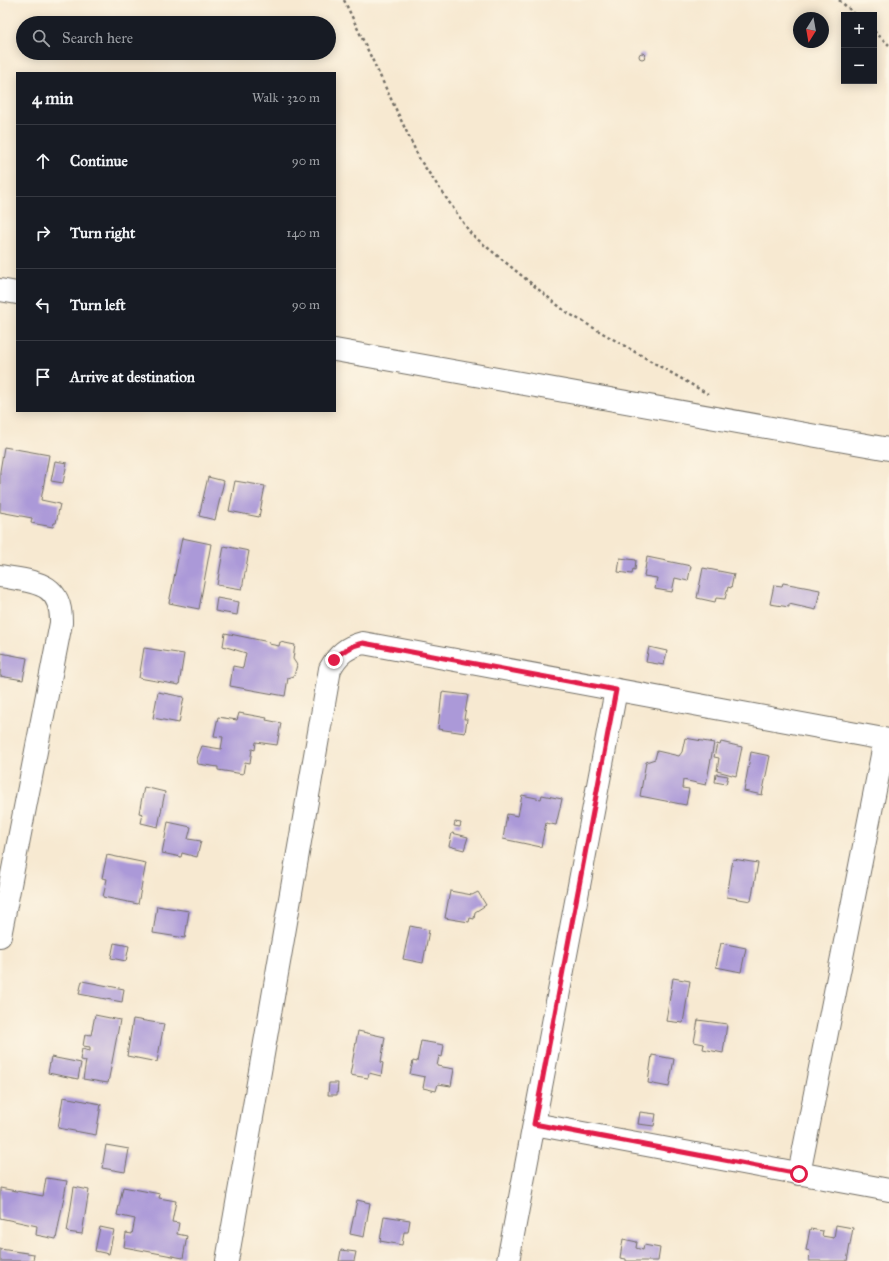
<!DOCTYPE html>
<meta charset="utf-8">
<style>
body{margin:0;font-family:"IM FELL Great Primer",serif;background:#20242c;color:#f1f3f6}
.controls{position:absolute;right:12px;top:12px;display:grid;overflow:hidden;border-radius:0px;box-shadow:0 2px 10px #0003}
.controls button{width:36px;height:36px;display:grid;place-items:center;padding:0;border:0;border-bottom:1px solid #363941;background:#171b24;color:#f1f3f6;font:20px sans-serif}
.compass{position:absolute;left:793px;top:12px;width:36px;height:36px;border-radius:50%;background:#171b24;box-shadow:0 2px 10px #0003;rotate:191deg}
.stop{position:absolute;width:12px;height:12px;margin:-9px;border:3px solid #e11d48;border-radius:50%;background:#fff}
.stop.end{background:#e11d48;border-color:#fff;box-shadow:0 1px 4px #0008}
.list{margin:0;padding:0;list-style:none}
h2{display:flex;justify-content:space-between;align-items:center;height:52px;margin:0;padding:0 16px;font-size:17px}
h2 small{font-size:13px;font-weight:400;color:#9ea1a6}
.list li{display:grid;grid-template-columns:26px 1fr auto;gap:12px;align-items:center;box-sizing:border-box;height:72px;padding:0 16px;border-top:1px solid #363941}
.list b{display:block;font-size:15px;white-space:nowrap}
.list em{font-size:13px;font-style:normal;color:#9ea1a6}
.icon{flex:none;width:22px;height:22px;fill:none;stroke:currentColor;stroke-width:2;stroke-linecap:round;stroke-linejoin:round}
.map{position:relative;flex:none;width:889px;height:1261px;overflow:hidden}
.search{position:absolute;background:#171b24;box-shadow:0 2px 10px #0003;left:16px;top:16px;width:320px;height:44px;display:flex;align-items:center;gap:10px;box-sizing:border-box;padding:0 14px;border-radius:22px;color:#9ea1a6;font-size:15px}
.panel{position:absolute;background:#171b24;box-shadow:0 2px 10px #0003;left:16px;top:72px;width:320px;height:340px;border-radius:0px}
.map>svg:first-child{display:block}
.building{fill:#ab99d8}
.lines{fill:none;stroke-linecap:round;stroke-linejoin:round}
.minor-casing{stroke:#726e65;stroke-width:24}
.path{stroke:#726e65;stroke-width:2.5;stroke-dasharray:3 3;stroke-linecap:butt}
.minor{stroke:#fff;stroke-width:22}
.route{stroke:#e11d48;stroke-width:5}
</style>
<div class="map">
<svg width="889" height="1261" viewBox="0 0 889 1261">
<rect width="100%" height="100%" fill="#fcf5e5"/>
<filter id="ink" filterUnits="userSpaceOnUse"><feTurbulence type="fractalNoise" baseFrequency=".025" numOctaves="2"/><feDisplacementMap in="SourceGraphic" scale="8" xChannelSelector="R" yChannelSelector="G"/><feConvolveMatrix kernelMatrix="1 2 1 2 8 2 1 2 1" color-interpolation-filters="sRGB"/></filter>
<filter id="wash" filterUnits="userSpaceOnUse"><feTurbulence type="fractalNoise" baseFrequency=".012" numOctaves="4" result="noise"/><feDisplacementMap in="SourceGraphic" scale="16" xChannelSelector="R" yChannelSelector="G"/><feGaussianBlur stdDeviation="0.9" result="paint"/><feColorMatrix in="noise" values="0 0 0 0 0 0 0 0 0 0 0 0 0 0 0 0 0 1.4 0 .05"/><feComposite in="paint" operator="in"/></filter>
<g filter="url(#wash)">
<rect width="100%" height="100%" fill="#f7e9d1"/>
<g id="blocks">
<g class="building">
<circle cx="642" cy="56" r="3"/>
<path d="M4,447L49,455L41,500L60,504L56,523H54L53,527L31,523L32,518L0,512V471Z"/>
<path d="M55,461L67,463L63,483L51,481Z"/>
<path d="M208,477L224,481L215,520L199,516Z"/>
<path d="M235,481L265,486L259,517L229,511Z"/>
<path d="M182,538L211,544L199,609L169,603Z"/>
<path d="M224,546L249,551L242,589L217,585Z"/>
<path d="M647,557L691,566L688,581L675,578L672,592L655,589L657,578L644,576Z"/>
<path d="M620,558L636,560L635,570L633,569L632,574L618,572Z"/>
<path d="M703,568L734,574L731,588L728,587L725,599L716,598L715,602L697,598Z"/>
<path d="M783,583L820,590L816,610L789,604V607L770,604L774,585L782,586Z"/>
<path d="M217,598L239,602L237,615L215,611Z"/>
<path d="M225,633L269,642V644L279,646L280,642L295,645L293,659L297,665L294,676L288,678L285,696L230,686L233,666L243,668L246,653L223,646Z"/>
<path d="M649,647L667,651L664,665L646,662Z"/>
<path d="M144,648L184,654L179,685L139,678Z"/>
<path d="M1,653L27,658L23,680L0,676Z"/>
<path d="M158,692L184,697L179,723L153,718Z"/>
<path d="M442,692L468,695L464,719H467L465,733L438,729Z"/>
<path d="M239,713L267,718L266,720L281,723L277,745L256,742L255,750L252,749L250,763L245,762L243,774L218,770V767L198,764L197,759L202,746L221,749L223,737L214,736L218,717L237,720Z"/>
<path d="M685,738L714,743L706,785L683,780L682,788L689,789L686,805L640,796L646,762L655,759L657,751L679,756L682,752Z"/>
<path d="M721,742L742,747L736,776L717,771L719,758L714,757L717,744L720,745Z"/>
<path d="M751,752L770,756L762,795L744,791Z"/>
<path d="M716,774L728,776L726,784L715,782Z"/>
<path d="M144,787L165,792L158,827L141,823L143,814L139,813Z"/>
<path d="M522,795L541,799L542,795L562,799L556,825L546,823L541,847L503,839L507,814L518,816Z"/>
<path d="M168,822L191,827L188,839L201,841L197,857L182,853L181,857L162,853Z"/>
<path d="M455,822L461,823L460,827L454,826Z"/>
<path d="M452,833L468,837L464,850L449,846Z"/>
<path d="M107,855L146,863L138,904L103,897L107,879L102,878Z"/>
<path d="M733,859L758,863L751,901L727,897Z"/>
<path d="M450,891L472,895L478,892L486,905L475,912L474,919L470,918L469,922L445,918Z"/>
<path d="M157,906L189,911L185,938L153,933Z"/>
<path d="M410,926L429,930L423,963L403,959Z"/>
<path d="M114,943L129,946L126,961L111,958Z"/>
<path d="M721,943L746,948L741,972L716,967Z"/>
<path d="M673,978L690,981L683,1023L666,1021Z"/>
<path d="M82,981L124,989L122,1002L79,994Z"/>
<path d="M95,1015L120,1020L108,1083L83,1079L86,1061L80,1060L82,1049L90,1051V1047L83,1046L85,1034L91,1035Z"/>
<path d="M133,1019L164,1024L157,1062L127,1056Z"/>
<path d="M698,1020L727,1024L723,1053L703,1049L704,1044L694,1042Z"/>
<path d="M358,1031L385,1037L381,1062L383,1063L381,1076L369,1073L368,1078L350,1075Z"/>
<path d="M421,1041L444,1045L442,1057L439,1056L437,1066L454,1069L451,1086L438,1084L436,1091L423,1088L425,1077L410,1074L413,1061L417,1062Z"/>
<path d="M652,1055L674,1059L669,1087L648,1083Z"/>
<path d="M51,1057L81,1063L78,1079L48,1073Z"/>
<path d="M329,1083H338L337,1095H328Z"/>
<path d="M63,1097L101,1104L96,1135L58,1128Z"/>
<path d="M640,1112L656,1114L654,1126L638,1124Z"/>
<path d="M106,1145L129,1149L125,1172L102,1168Z"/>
<path d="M46,1178L67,1181L56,1239L36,1235L37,1226L0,1218V1188L43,1196Z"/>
<path d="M74,1187L89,1190L82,1234L67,1232Z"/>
<path d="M123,1187L160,1194L159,1198L176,1201L172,1222L179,1223L177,1234L187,1236L183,1258L124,1247L126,1233L132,1234L135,1219L117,1215Z"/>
<path d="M357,1200L370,1203L364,1237L350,1234Z"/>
<path d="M384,1216L410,1220L408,1232H404L402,1245L380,1241Z"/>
<path d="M836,1225L853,1228L847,1261H809L810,1251L806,1250L810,1229L823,1231L822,1236L834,1238Z"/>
<path d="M100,1227L114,1230L109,1254L95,1251Z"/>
<path d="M623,1239L637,1242L636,1248L643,1250L644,1245L660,1248L658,1261H626V1259L620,1258Z"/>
<path d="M0,1249L34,1254L33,1261H0Z"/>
<path d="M341,1250L356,1252L354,1261H339Z"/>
</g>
</g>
</g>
<g filter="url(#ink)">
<use href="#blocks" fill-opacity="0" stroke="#726e65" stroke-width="1"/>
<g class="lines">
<defs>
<g id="minor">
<path d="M0,290L17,293"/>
<path d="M335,350L889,449"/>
<path d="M0,576C33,582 62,581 61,623L0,936"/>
<path d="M534,1124L889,1190"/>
<path d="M799,1174L885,740"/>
<path d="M227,1261L330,669C338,654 347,647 363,643L889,740"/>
<path d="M508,1261L616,690"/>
</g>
</defs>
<use href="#minor" class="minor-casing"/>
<g class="path">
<path d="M344,0L420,160L471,234L566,312L708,394"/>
<path d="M839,0L856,15"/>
<path d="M874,31L889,45"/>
</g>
<use href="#minor" class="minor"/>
</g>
</g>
<g class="lines" filter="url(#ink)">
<path class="route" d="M334,660C343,650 351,646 363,643L616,690L534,1124L799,1174"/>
</g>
</svg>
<div class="controls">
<button>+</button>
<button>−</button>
</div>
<svg class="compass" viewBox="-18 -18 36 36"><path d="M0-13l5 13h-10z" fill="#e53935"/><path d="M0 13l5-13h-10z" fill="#9ea1a6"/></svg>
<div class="stop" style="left:799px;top:1174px"></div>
<div class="stop end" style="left:334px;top:660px"></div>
<div class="search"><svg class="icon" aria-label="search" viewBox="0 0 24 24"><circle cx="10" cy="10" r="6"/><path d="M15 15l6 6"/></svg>Search here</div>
<section class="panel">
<h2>4 min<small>Walk · 320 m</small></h2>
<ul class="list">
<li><svg class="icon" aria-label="ahead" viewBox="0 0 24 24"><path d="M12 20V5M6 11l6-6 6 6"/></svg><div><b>Continue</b></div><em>90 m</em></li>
<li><svg class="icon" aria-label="right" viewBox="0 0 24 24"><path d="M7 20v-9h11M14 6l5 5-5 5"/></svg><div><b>Turn right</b></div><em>140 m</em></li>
<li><svg class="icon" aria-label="left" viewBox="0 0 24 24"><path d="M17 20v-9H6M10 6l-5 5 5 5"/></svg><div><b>Turn left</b></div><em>90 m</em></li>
<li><svg class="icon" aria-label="arrive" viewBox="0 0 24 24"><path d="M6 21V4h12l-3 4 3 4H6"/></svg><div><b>Arrive at destination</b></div></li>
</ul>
</section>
</div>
